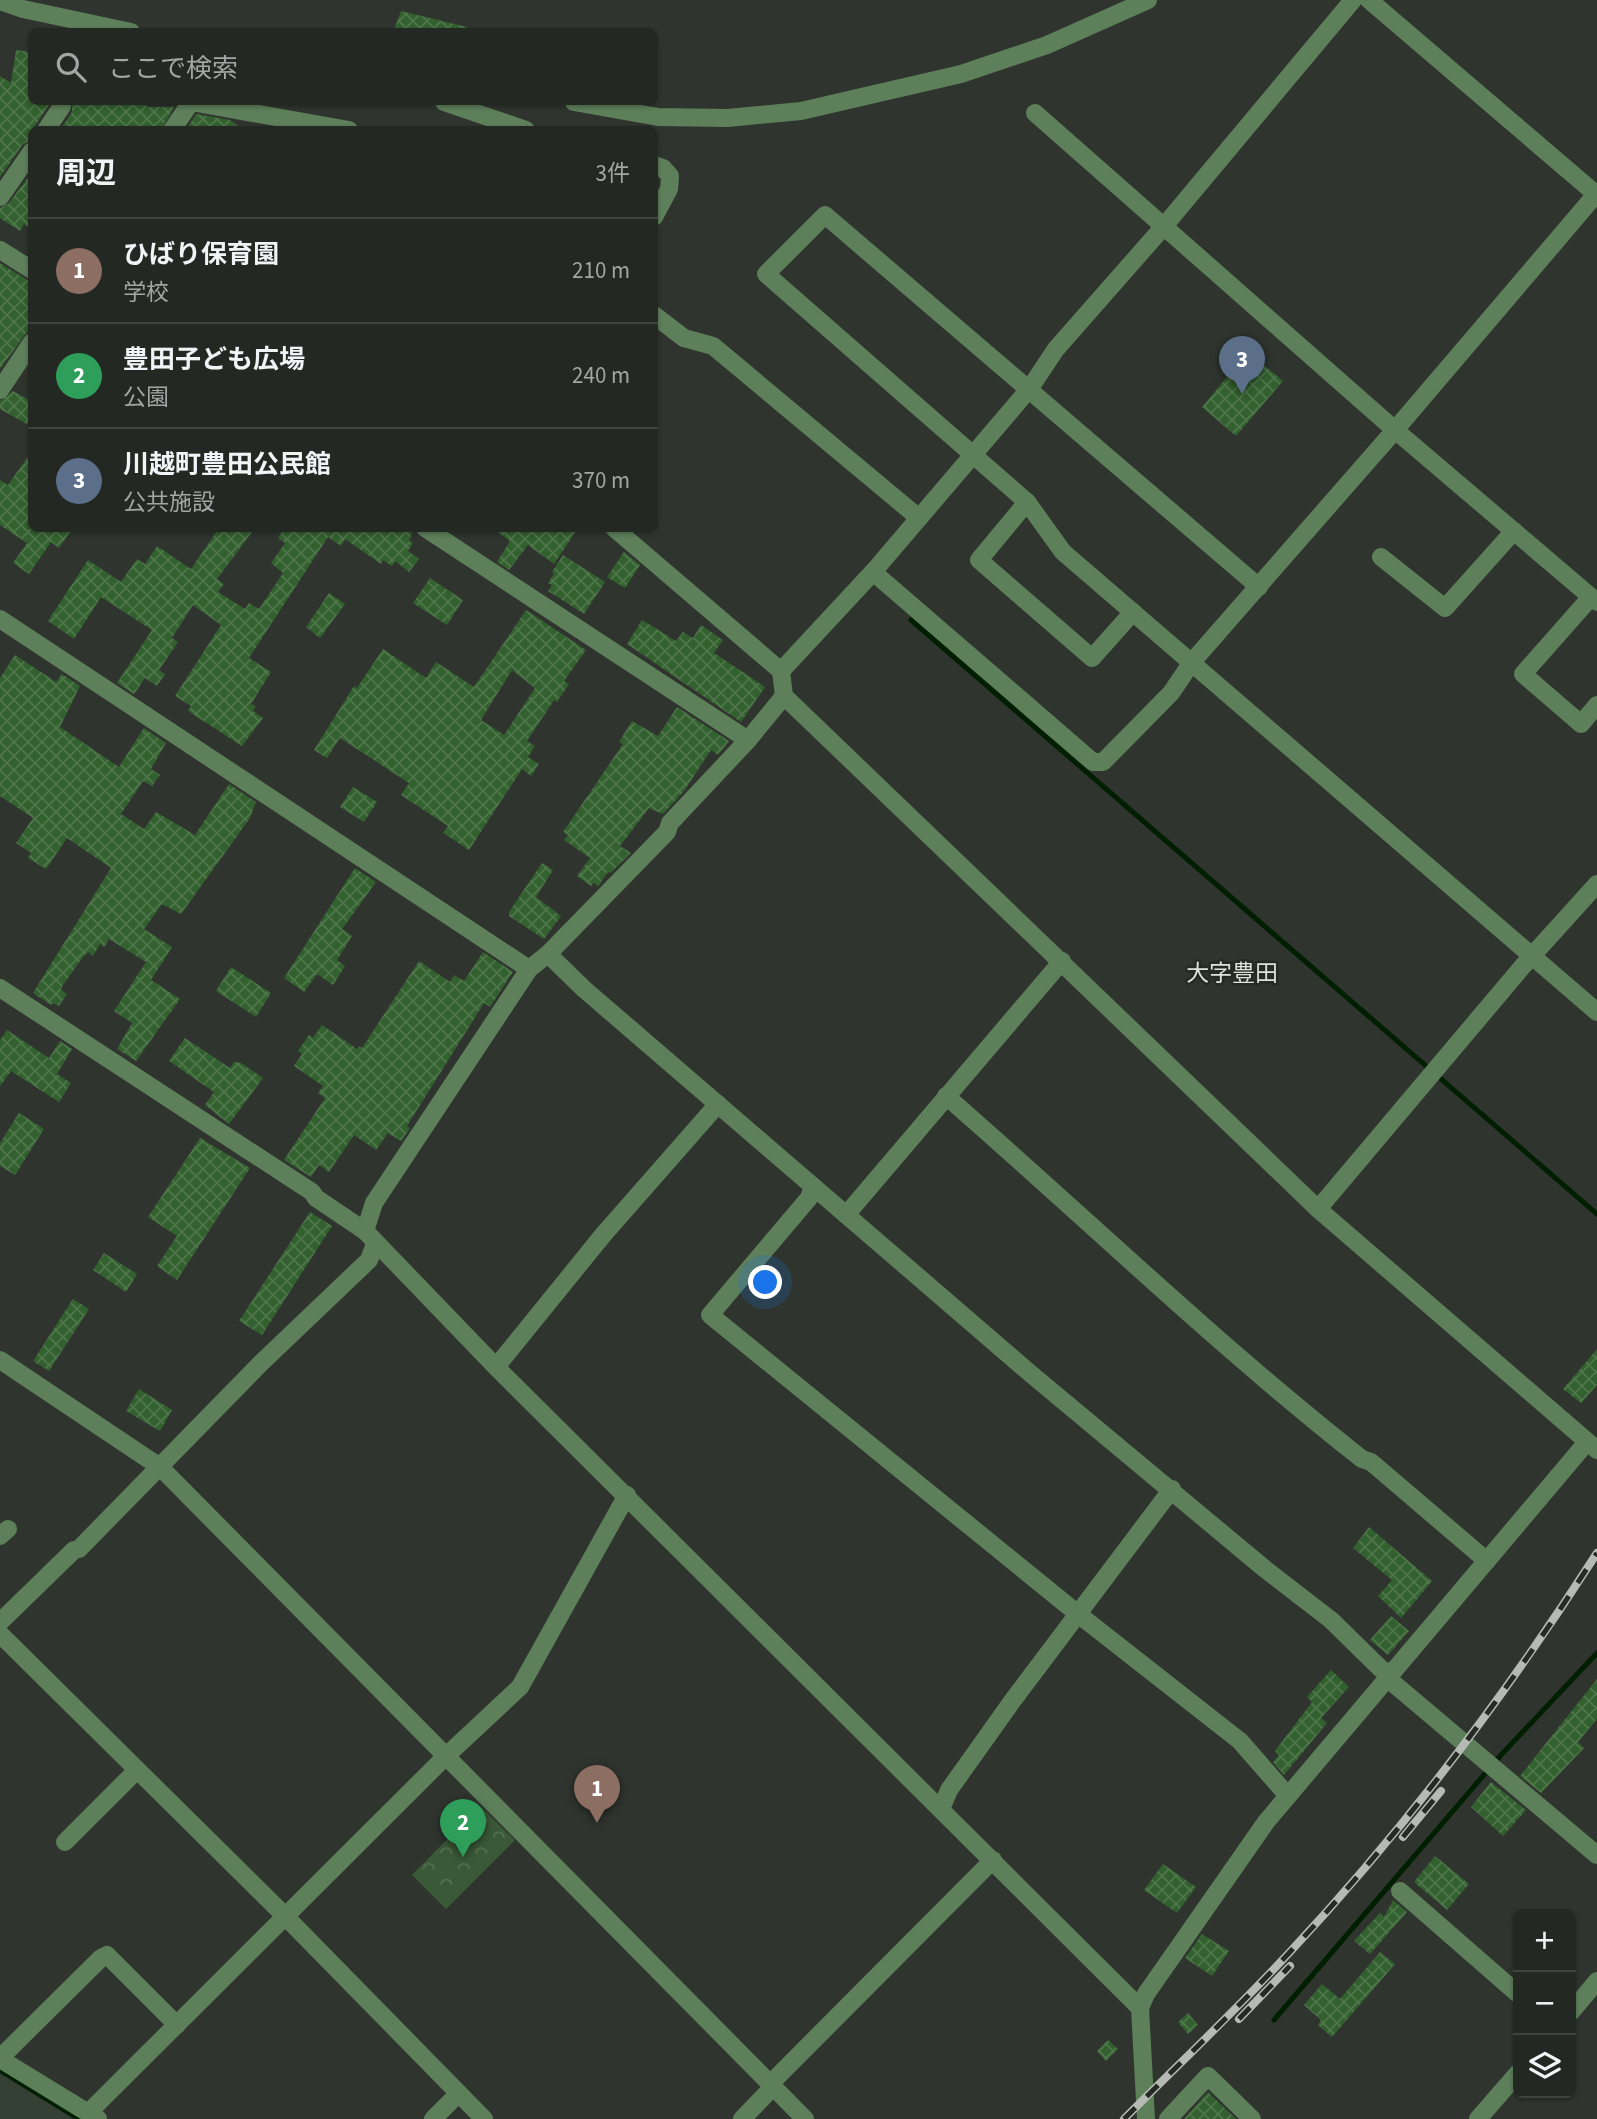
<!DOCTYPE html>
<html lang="ja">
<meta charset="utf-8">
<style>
body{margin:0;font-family:"Source Sans 3","Noto Sans JP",sans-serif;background:#2f342f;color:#f1f3f6}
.controls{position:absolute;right:21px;bottom:21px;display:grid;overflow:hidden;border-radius:10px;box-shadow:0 2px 5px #0004}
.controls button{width:63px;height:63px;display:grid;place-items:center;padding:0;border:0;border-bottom:2px solid #404440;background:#232822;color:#f1f3f6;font:35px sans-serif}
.you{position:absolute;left:766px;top:1283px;width:24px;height:24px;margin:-18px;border:5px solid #fff;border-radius:50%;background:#1a73e8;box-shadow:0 0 0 10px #1a73e833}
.badge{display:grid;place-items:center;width:46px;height:46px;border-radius:50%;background:#8bbbb9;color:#fff;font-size:23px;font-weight:700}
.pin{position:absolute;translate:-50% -58px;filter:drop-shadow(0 2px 4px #0008)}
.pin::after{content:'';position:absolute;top:37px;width:24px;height:21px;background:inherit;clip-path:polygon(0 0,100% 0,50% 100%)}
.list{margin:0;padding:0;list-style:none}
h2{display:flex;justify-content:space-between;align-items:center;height:91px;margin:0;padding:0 28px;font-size:30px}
h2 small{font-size:23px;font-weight:400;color:#a3a6a5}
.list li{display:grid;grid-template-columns:46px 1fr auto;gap:21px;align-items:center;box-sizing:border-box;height:105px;padding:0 28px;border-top:2px solid #404440}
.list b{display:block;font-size:26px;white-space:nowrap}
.list p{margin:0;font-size:23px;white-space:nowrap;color:#a3a6a5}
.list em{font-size:23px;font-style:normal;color:#a3a6a5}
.icon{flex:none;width:38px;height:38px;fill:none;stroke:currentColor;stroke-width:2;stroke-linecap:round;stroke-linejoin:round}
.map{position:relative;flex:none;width:1597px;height:2119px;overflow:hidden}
.search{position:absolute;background:#232822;box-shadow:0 2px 5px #0004;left:28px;top:28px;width:630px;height:77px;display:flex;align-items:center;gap:18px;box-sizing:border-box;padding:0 24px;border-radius:10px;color:#a3a6a5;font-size:26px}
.panel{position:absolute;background:#232822;box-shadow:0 2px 5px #0004;left:28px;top:126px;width:630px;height:406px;border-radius:10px}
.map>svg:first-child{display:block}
.built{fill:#354034}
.park{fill:url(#park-crowns)}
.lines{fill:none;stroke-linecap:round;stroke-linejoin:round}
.stream{stroke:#001e00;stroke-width:5}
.building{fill:url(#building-cross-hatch);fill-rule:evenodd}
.minor{stroke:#5d7f5a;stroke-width:18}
.rail-casing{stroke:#b6bab5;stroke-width:8}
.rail{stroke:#252b24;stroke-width:5;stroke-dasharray:16;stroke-linecap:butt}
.labels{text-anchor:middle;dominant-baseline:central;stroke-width:5;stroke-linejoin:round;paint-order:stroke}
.quarter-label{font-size:23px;fill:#dbe3da;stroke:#252b24}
</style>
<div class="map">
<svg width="1597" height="2119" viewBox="0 0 1597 2119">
<defs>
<pattern id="park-crowns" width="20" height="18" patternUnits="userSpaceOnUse" patternTransform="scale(1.75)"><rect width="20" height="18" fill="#3a5937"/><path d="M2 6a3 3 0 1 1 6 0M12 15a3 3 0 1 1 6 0" fill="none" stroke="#557053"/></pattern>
<pattern id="building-cross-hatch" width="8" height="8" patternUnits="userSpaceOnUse" patternTransform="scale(1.75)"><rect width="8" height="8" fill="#32602e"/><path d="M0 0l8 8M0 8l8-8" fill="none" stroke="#4f764b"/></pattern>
</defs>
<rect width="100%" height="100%" fill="#2f352e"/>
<path class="built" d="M0,2074L74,2119H0Z"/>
<path class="park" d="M480,1806L515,1840L446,1909L412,1875Z"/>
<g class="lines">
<g class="stream">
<path d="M911,620L1597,1214"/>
<path d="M1274,2020L1501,1755L1597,1653"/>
<path d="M0,2070L79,2119"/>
</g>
</g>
<g class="building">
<path d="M401,11L467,27V32H393Z"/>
<path d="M16,50L32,52V102H51L32,130V140L23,144L0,177V76L11,83Z"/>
<path d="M72,102H141L148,107H174L161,130H66L62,127L72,112Z"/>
<path d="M196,114L230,120L243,130H186Z"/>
<path d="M32,172V229L24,224L20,231L0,218V208L9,203Z"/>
<path d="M0,263L32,283V325L0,369Z"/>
<path d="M1248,352L1283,381L1236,436L1202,407Z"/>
<path d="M13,391L32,402V427L0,409V401Z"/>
<path d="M32,451V528H73L59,548L51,542L29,574L13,563L27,543L0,525V480L8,485Z"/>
<path d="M219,528H255L217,579L224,584L218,592L245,609L249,603L259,609L283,573L271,563L285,543L278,538L284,528H414L409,541L413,543L408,551L419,559L409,572L395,561L392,566L383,560L381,564L345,539L341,546L328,537L249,658L271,672L251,704L256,706L253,711L263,718L242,746L188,711L191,706L175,696L221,625L193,605L172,638L178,642L159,670L165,674L157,686L145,678L134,694L117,683L152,630L101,597L74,639L48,621L88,560L121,582L137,559L145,564L157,546L191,569Z"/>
<path d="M492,528H578L554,564L528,545L509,570L497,562L510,541Z"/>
<path d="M624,552L640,565L625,588L607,577Z"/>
<path d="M563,555L605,582L584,614L548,591L552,585L548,583L554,574L552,572Z"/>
<path d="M430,578L463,600L447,625L413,603Z"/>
<path d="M329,593L345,604L320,638L306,627Z"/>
<path d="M526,610L586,650L564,681L569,684L557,702L554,700L527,741L535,746L528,757L539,764L531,776L522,769L469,850L443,833L448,826L401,795L409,783L340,738L327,758L314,750L354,686L357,688L383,649L426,678L436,662L474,687ZM512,670L535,688L504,735L481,720Z"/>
<path d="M642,620L676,641L683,632L693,638L701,625L723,640L714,653L765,687L741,722L627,644Z"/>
<path d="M15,655L56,682L62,674L80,686L60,727L119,767L144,728L166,743L151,769L160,775L152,786L143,781L121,814L144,829L156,812L195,835L229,784L256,802L250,818L181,914L162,904L144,929L172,947L151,980L180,999L136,1061L117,1049L132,1023L114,1011L146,962L109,939L104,947L100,944L93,956L88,952L83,957L63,985L61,990L67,994L59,1006L53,1003L51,1005L33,993L111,868L67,838L46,869L28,858L31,853L16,843L33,818L0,796V678Z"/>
<path d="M677,707L729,741L718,755L711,750L684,791L663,814L649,808L620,846L631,853L610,873L608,872L598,886L594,883L591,886L577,876L590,858L564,840L568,835L563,832L623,744L619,742L632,721L658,736Z"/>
<path d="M353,787L377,802L364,822L340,807Z"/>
<path d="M542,863L553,870L536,897L561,916L544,939L509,916V912Z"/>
<path d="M355,868L376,882L342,929L352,936L337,960L345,966L333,985L317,974L304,992L284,978Z"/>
<path d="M483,952L513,972L490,1007L484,1003L407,1126L410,1128L401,1141L388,1133L376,1150L354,1135L329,1172L319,1165L311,1177L284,1160L325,1098L318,1093L323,1086L294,1066L302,1054L298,1051L309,1035L313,1038L322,1025L357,1049L359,1046L362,1048L419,961L450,982L454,975L464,981Z"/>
<path d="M231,967L271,993L256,1017L216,991Z"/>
<path d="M7,1030L49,1058L60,1041L72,1049L57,1074L71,1083L59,1102L11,1071L0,1086V1040Z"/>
<path d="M185,1038L230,1068L234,1062L241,1063L263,1078L229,1124L205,1105L214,1092L169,1061Z"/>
<path d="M19,1113L44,1129L15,1175L0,1166V1143Z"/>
<path d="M200,1138L250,1168L177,1280L157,1266L177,1236L148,1217Z"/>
<path d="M310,1212L332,1226L262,1335L239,1321Z"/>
<path d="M104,1253L137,1274L126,1292L93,1270Z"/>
<path d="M73,1299L89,1309L49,1371L33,1361Z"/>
<path d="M1597,1349V1385L1581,1403L1563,1389Z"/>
<path d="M139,1389L172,1410L160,1431L126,1411Z"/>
<path d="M1369,1527L1432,1581L1401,1618L1378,1596L1392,1580L1353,1548Z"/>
<path d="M1391,1616L1409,1631L1388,1655L1370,1640Z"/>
<path d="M1331,1670L1349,1687L1321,1718L1327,1723L1284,1775L1273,1762L1279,1755L1275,1751L1312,1702L1307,1697Z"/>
<path d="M1597,1679V1719L1578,1742L1584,1748L1541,1793L1520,1776Z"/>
<path d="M1491,1782L1526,1810L1503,1836L1471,1807Z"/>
<path d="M1435,1856L1469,1884L1447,1910L1414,1882Z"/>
<path d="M1163,1864L1196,1887L1177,1913L1144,1890Z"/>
<path d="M1393,1900L1407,1912L1370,1954L1354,1941L1380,1913L1384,1917Z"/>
<path d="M1202,1934L1229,1951L1212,1976L1185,1958Z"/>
<path d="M1380,1952L1395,1964L1332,2037L1318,2025L1321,2020L1304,2005L1322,1984L1340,1999Z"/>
<path d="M1188,2013L1198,2025L1188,2034L1178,2022Z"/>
<path d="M1108,2040L1118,2049L1106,2061L1097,2051Z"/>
<path d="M1208,2092L1214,2098L1236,2119H1184Z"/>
</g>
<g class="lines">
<g class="minor">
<path d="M1369,0L1597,195"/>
<path d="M0,1L23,9L131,32"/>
<path d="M444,102L526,130"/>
<path d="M574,102L658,117L727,118L801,111L961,74L1047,45L1148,0"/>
<path d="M1035,113L1395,430L1597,602"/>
<path d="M46,130L62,106"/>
<path d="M172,130L191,102L349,130"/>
<path d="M654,165L663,168L670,176L669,189L654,217"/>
<path d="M0,197L32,151"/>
<path d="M0,250L32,270"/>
<path d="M654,315L684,338L713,346L919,518"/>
<path d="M0,390L32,342"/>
<path d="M1027,502L979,560L1092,658L1133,612"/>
<path d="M425,528L748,740"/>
<path d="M614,528L781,671L784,696L1318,1209L1597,1450"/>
<path d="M1381,557L1445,608L1514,531"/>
<path d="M873,572L1093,762H1103L1171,693L1192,662L1395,430L1597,193"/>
<path d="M1259,587L825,215L766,274L1027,502L1063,552L1597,1012"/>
<path d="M1591,597L1523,674L1581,724L1597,705"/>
<path d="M0,619L529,969"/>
<path d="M781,671L873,572L1030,388L1056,349L1165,225L1353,0"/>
<path d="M548,954L584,989L1031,1374L1265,1569L1331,1620L1381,1669L1391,1673"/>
<path d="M0,988L312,1192L316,1198L365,1231L496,1367L1140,2008"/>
<path d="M946,1096C1085,1217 1217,1345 1362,1459L1371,1462L1487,1561"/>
<path d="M813,1186L809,1198L710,1315L1078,1614L1240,1741L1288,1796"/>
<path d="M1318,1209L1522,967L1597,884"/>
<path d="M846,1215L1062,961"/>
<path d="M365,1231L374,1203L529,969L548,954L667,832L670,823L748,740L784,696"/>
<path d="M0,1360L160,1467L805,2119"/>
<path d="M496,1367L603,1235L718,1104"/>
<path d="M0,1536L8,1529"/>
<path d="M0,1622L74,1550L79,1549L261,1363L369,1260L375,1244"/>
<path d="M0,1634L278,1909L484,2119"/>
<path d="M1387,1678L1597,1855"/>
<path d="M941,1809L949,1790L1013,1700L1172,1489"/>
<path d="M65,1842L136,1771"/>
<path d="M1400,1891L1518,1994"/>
<path d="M1571,2012L1597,1981"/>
<path d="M0,2058L101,1958L107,1955L177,2025"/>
<path d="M0,2059L98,2119"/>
<path d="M770,2084L993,1860"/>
<path d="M88,2113L445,1757L520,1687L627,1495"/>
<path d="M433,2119L458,2094"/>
<path d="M742,2119L773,2087"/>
<path d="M1146,2119L1140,2008L1146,1994L1266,1822L1587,1442"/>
<path d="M1168,2119L1208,2076L1252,2119"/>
<path d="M1478,2119L1518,2073"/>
</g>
<defs>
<g id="rail">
<path d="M1403,1837L1441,1791"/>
<path d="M1239,2019L1290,1966"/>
<path d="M1124,2119C1179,2064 1236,2010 1289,1953C1404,1830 1506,1695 1597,1553"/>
</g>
</defs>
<use href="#rail" class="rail-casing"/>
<use href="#rail" class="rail"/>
</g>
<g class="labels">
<g class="quarter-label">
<text x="1232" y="973">大字豊田</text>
</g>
</g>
</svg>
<div class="controls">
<button>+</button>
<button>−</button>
<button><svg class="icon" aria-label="layers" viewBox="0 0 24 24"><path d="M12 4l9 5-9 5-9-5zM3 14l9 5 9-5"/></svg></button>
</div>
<div class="you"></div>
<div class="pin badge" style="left:597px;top:1823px;background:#8d6e63">1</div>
<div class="pin badge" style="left:463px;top:1857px;background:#2e9e5b">2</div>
<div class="pin badge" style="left:1242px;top:394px;background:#5c6f8a">3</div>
<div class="search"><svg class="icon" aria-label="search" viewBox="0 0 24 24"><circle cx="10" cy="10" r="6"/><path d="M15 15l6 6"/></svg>ここで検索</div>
<section class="panel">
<h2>周辺<small>3件</small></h2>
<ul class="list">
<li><span class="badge" style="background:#8d6e63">1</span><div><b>ひばり保育園</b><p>学校</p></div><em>210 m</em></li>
<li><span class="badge" style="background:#2e9e5b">2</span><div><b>豊田子ども広場</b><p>公園</p></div><em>240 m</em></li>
<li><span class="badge" style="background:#5c6f8a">3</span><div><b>川越町豊田公民館</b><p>公共施設</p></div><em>370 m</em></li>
</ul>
</section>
</div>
